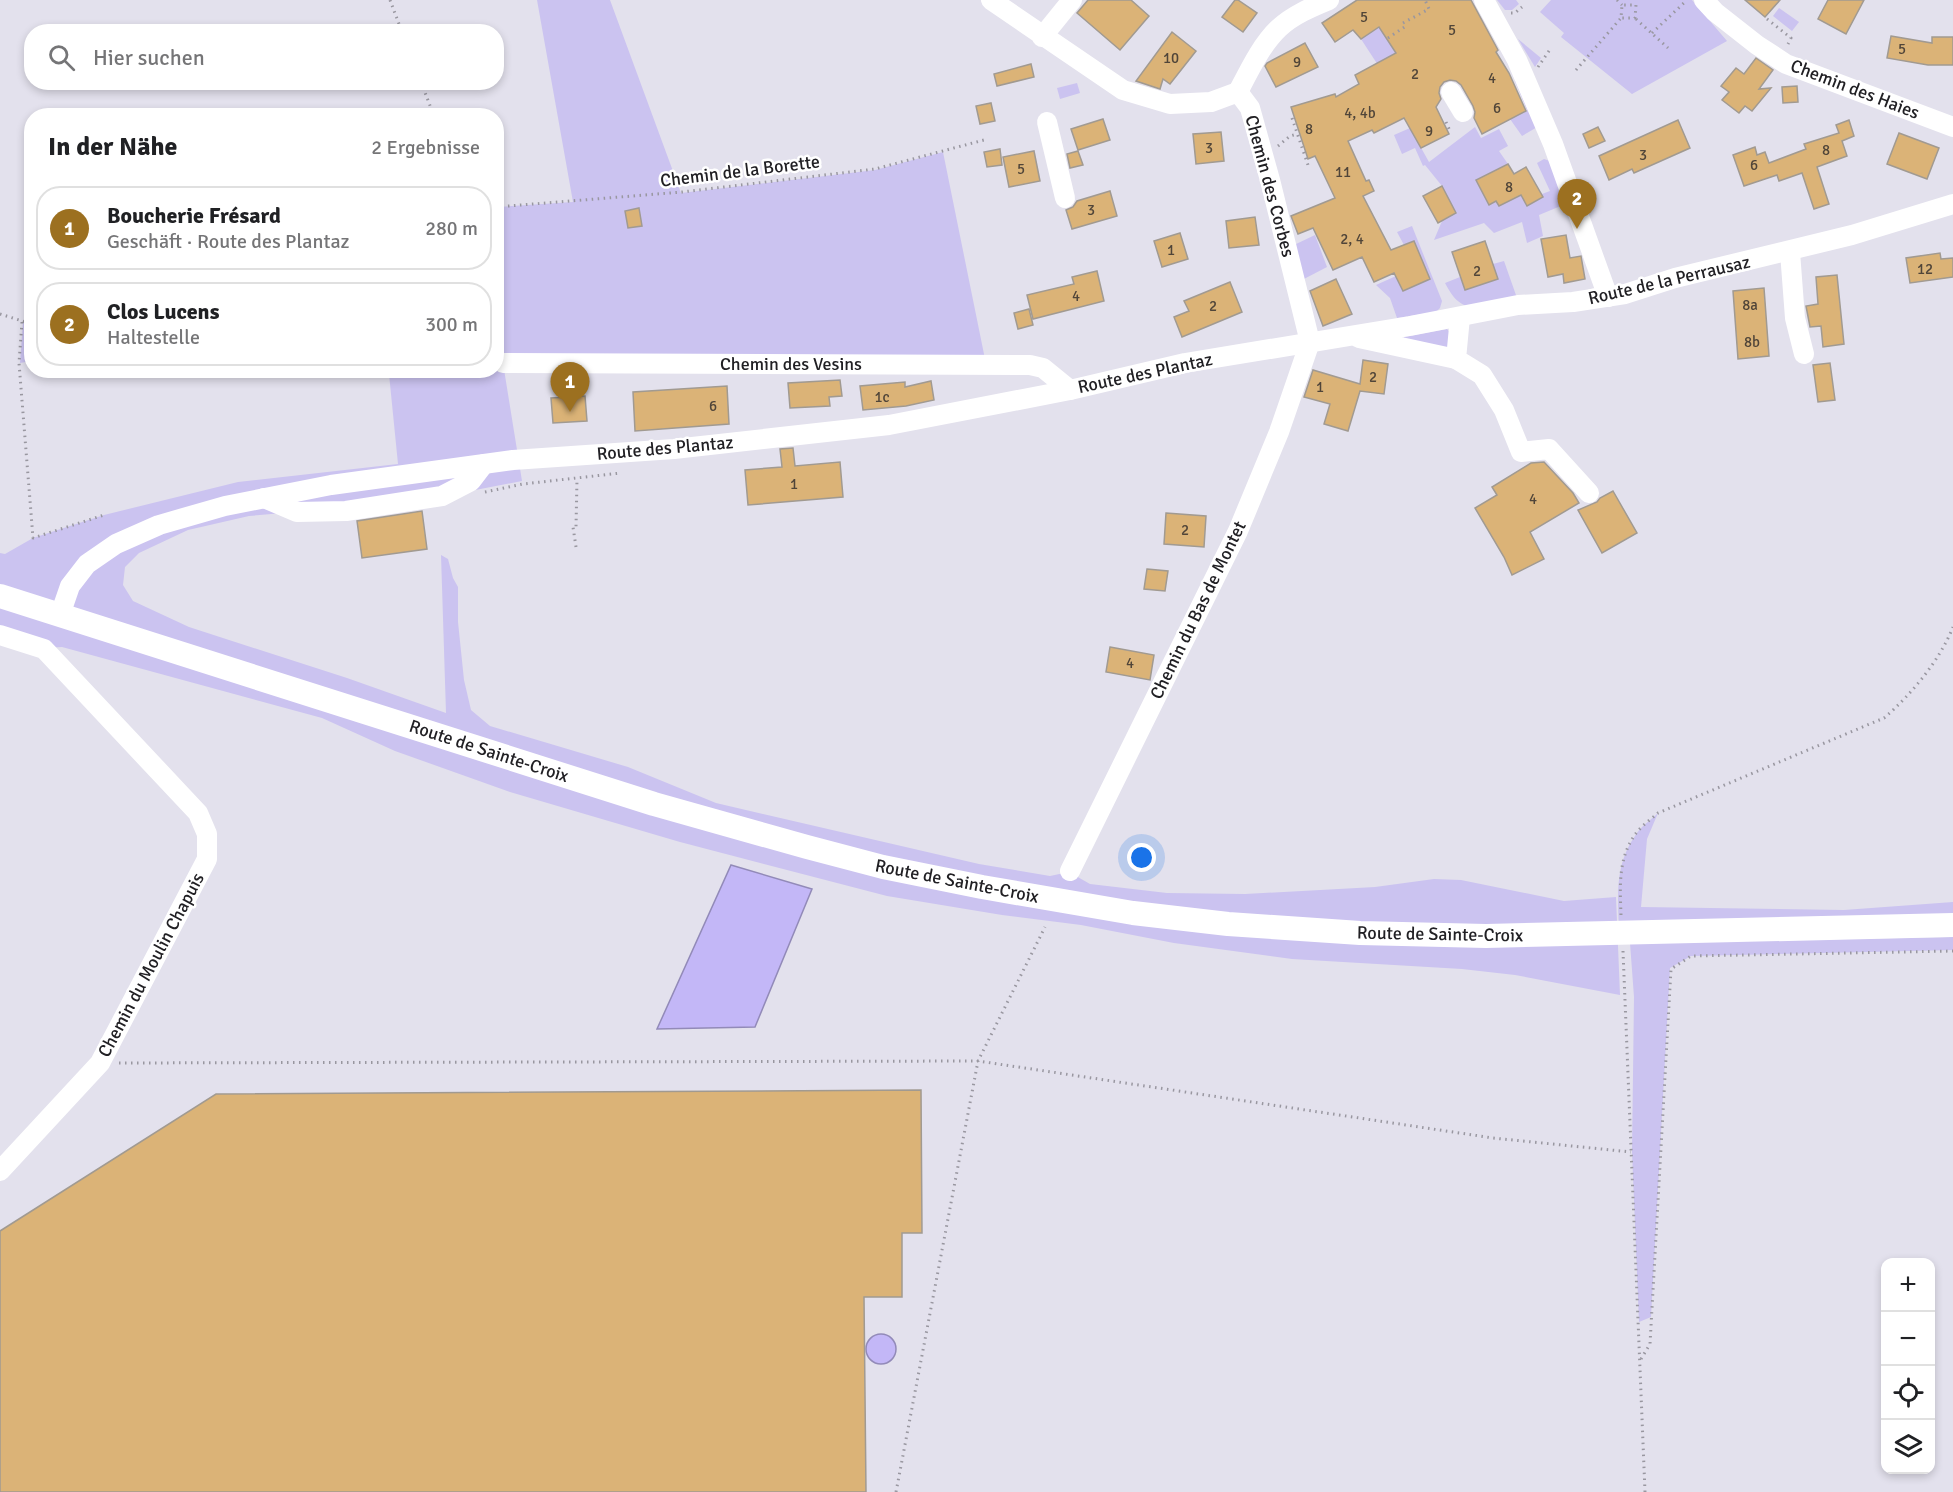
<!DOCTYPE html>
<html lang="de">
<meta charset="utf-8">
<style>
body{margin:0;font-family:Signika,sans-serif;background:#f2f2f2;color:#202124}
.controls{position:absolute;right:18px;bottom:18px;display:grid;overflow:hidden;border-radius:12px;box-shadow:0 3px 9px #0003}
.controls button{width:54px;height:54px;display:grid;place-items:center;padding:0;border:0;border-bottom:2px solid #e0e0e0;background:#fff;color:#202124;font:30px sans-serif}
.you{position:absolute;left:1142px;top:858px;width:21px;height:21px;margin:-15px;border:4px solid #fff;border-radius:50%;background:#1a73e8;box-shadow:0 0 0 9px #1a73e833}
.badge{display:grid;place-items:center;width:39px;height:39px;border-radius:50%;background:#9c7020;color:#fff;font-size:20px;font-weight:700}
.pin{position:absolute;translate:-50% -50px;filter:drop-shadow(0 2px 3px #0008)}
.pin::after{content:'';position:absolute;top:32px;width:21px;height:18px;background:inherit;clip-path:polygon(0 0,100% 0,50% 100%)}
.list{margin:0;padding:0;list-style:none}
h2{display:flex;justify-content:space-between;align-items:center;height:78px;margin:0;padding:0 24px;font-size:26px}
h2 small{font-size:20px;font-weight:400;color:#757577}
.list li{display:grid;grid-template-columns:39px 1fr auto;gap:18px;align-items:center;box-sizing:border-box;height:84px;margin:0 12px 12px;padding:0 12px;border:2px solid #e0e0e0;border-radius:24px}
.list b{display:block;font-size:22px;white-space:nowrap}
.list p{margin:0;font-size:20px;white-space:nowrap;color:#757577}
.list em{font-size:20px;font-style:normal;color:#757577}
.icon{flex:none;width:33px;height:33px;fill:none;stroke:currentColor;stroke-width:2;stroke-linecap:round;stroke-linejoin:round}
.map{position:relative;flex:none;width:1953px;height:1492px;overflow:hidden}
.search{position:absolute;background:#fff;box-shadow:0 3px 9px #0003;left:24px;top:24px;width:480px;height:66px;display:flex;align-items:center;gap:15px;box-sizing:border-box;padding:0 21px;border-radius:24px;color:#757577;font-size:22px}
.panel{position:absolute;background:#fff;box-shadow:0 3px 9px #0003;left:24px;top:108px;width:480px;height:270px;border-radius:24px}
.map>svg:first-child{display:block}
.green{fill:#cbc3f0}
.water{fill:#c3b7f7;stroke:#928ab8;stroke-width:1.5}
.building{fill:#dbb377;stroke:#a19a91;stroke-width:1.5}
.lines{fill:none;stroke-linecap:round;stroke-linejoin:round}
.path{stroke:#9997a0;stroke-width:3;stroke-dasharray:1.5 4.5;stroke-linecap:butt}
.minor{stroke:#fff;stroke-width:20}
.major{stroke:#fff;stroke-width:24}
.labels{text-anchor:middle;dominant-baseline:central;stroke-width:5;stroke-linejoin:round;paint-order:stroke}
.number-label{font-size:15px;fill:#504539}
.street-label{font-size:18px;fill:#212024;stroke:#fff}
</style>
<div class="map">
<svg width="1953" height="1492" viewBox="0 0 1953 1492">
<rect width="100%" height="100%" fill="#e3e1ed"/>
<g class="green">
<path d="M537,0H610L681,193L875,170L943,152L986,364L503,362L496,328L497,207L573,202Z"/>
<path d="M1497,0H1516L1519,4L1512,10H1505Z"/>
<path d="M1551,0H1692L1727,41L1632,94L1561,37L1564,33L1540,12Z"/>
<path d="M1779,8L1799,22L1792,31L1773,16Z"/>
<path d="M1388,22L1386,38L1395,52L1401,48L1389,82L1361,39Z"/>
<path d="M1518,39L1541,58L1535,67Z"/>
<path d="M1515,81H1519L1539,126L1522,136L1510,119L1527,110Z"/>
<path d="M1077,83L1080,93L1060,99L1057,88Z"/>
<path d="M1475,127L1481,138L1499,129L1508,146L1499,151L1508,164L1477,180L1489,205L1496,201L1499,206L1521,195L1527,206L1543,197L1542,194L1550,191L1537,163L1544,159L1553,162L1568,203L1539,215L1543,236L1527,243L1522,222L1494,233L1484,223L1434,240L1442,221L1456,213L1442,186L1425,165L1423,166L1415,148L1402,154L1394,135L1410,128L1429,162Z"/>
<path d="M1412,226L1442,301L1440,308L1436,312L1397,318L1390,298L1376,285L1396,276L1403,290L1430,279L1414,242L1404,245L1397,232Z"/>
<path d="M1315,235L1327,267L1302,280L1294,245Z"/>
<path d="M1504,261L1517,298L1466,306C1455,301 1451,294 1445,283L1460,277L1465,290L1498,279L1493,264Z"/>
<path d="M23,322L31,325V361L20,363Z"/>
<path d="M1447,329L1451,334L1448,349L1403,344L1404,337Z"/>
<path d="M497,363H503L522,481L465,492L283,513L249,516L188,530L139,553L125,567L123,585L133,601L189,627L347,678L446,713L441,555L448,559L453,578L458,587V622L464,680L471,710L490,726L628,767L716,803L979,864L1050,876L1069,872L1090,884L1167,893L1245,894L1375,887L1434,879L1461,880L1564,901L1616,897L1620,995L1515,975L1462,969L1292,959L1174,943L1081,925L1002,915L887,896L680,842L510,792L395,751L322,718L62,647L44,648L0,634V553L5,554L33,538L104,515L238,482L398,464L389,374L270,375L155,373L144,371L496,370Z"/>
<path d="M1658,813L1647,839L1641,907L1844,910L1953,902V917L1619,931C1618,897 1614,866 1635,836C1640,827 1651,820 1658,813Z"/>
<path d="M1953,937V950L1691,956L1670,968L1651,1317L1639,1322L1632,1152L1634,997L1630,943Z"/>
</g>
<g class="water">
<path d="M731,865L812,889L755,1027L657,1029Z"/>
<circle cx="881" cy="1349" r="15"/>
</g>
<g class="building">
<path d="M1088,0H1131L1149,16L1120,50L1077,13Z"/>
<path d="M1235,0H1238L1257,13L1243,32L1222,17Z"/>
<path d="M1357,0H1471L1498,50L1496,52L1509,73L1526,111L1482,134L1474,118L1475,112L1473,106L1461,85L1456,81L1450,80L1444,82L1440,87L1439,93L1441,99L1436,107L1449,134L1421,148L1404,118L1374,133L1372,130L1348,141L1366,181L1369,180L1374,191L1363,196L1391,250L1414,241L1430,279L1403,291L1394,273L1374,282L1362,257L1333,270L1313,228L1298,234L1291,216L1335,198L1315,156L1308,159L1291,107L1335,94L1336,97L1359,84L1355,75L1396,53L1379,27L1361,39L1353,30L1335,42L1322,23Z"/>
<path d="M1745,0H1780L1765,17Z"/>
<path d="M1828,0H1864L1846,34L1818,19Z"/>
<path d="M1172,32L1196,51L1170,84L1163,79L1160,89L1136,81Z"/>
<path d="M1891,36L1932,43V37H1953V65H1928L1887,58Z"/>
<path d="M1305,43L1318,67L1276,87L1265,66L1267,63Z"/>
<path d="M1756,58L1773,70L1759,89L1771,88L1752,111L1745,106L1739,113L1722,100L1729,92L1721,86L1736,68L1744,74Z"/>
<path d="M1031,64L1034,77L997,86L994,74Z"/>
<path d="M1797,86L1798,102L1783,103L1782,87Z"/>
<path d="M991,103L995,121L980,124L976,106Z"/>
<path d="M1103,119L1110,140L1078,150L1071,129Z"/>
<path d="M1678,120L1690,148L1634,173L1632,169L1609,180L1599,156Z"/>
<path d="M1849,120L1854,136L1842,141L1847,156L1817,167L1829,204L1814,209L1802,173L1779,181L1777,175L1744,186L1733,155L1755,147L1757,155L1765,152L1769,163L1806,149L1804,144L1839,133L1836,125Z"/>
<path d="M1598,127L1605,141L1589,148L1583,134Z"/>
<path d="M1221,132L1224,161L1196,164L1193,134Z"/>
<path d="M1899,133L1939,148L1927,179L1887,164Z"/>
<path d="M1000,149L1002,165L987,167L984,152Z"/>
<path d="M1034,151L1040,181L1009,187L1003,157Z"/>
<path d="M1078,151L1083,165L1070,168L1067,154Z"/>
<path d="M1508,164L1514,174L1526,167L1543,197L1527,206L1521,195L1499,206L1496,201L1489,205L1476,180Z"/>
<path d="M1442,186L1456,213L1438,223L1423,196Z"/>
<path d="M1110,191L1117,216L1072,229L1066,210L1073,207L1077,201Z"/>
<path d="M639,208L642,226L628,228L625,211Z"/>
<path d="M1255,217L1259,245L1229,248L1226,221Z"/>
<path d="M1180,233L1188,259L1162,267L1154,241Z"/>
<path d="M1566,235L1570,258L1581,256L1585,279L1564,283L1563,274L1548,277L1541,239Z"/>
<path d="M1485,241L1498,279L1465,290L1452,252Z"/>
<path d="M1940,253L1941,259L1953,258V277L1910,283L1906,258Z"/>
<path d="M1097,271L1104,301L1033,319L1027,295L1074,284L1072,277Z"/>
<path d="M1837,275L1844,344L1823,347L1821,326L1810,327L1806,306L1818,304L1816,277Z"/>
<path d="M1336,279L1352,314L1323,326L1310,291Z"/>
<path d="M1230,282L1242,312L1182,337L1174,317L1189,311L1184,301Z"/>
<path d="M1764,288L1769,356L1738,359L1733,291Z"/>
<path d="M1029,309L1033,325L1018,329L1014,313Z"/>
<path d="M1363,360L1388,364L1384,394L1360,391L1348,431L1324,424L1330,404L1304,397L1313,370L1360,384Z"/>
<path d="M1830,363L1835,400L1818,402L1813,365Z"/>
<path d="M840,380L842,396L829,397L830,406L790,408L788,383Z"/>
<path d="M931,381L934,400L906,406L863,410L860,386L905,382V387Z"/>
<path d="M727,386L729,424L635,431L633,392Z"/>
<path d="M585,396L587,421L553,423L551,398Z"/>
<path d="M793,448L795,466L840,462L843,497L748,505L745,470L782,467L780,449Z"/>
<path d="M1544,462L1573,493L1579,503L1530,532L1544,559L1512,575L1504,557L1475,508L1497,495L1492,487L1531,463Z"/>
<path d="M1613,491L1637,533L1602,553L1578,510L1597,502L1600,498Z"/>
<path d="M422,511L427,549L362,558L357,521Z"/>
<path d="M1166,513L1206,516L1204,547L1164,544Z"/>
<path d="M1147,569L1168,571L1165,591L1144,589Z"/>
<path d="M1110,647L1154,655L1150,680L1106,672Z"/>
<path d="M921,1090L922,1233H902V1297H864L866,1492H0V1231L216,1094Z"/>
</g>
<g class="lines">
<g class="path">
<path d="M390,0L402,32"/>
<path d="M1617,0L1622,5"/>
<path d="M1511,13H1515L1522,7"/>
<path d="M1636,19L1668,48"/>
<path d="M1767,19L1791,38L1788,44"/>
<path d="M1403,23L1429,9L1425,0"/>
<path d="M1652,33L1686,1"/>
<path d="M1388,38L1406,26"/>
<path d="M1538,67L1551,48"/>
<path d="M1576,70L1621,18L1622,5H1636L1635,18H1621"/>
<path d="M421,82L434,116"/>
<path d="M1292,118L1308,165"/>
<path d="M1446,122L1450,131"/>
<path d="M1278,146L1290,136L1297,134"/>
<path d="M496,207L682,192L875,169L984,140"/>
<path d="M0,314L32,324"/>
<path d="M22,322L19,363L33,538L104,515"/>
<path d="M496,330L500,346"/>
<path d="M485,492L523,484L621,473"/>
<path d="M576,547L573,527H576L577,479"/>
<path d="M1621,915C1620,887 1618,860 1634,836C1640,827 1650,820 1658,813L1884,718C1911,695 1940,660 1953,627"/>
<path d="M1623,951L1645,1492"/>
<path d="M119,1063L978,1061L1493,1138L1631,1152"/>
<path d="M1641,1359L1650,1344L1671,969L1691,956L1953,951"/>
<path d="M896,1492L978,1061L1045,927"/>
</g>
<g class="minor">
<path d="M991,0L1123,90L1170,104L1211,102L1238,92L1250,108L1270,180L1310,342"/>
<path d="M1484,0L1517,60L1553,144L1608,297"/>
<path d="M1704,0L1715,12L1757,45L1786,64L1953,127"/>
<path d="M1042,37L1072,0"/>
<path d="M1238,92C1249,71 1261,45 1279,28C1293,15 1312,7 1329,0"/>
<path d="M1451,92L1463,112"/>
<path d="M1047,122L1065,198"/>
<path d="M1790,252L1795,318L1804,354"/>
<path d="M1460,317L1456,359L1482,375L1504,410L1521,452L1549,449L1589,493"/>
<path d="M1359,338L1456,359"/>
<path d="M503,363L1030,365L1043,368L1070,390"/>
<path d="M264,498L297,512L346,511L442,496L471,481L484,464"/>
<path d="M60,615L70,586L87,564L116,544L159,525L225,506L331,485L513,460L674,449L889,425L1070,390L1185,363L1410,326L1518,305L1573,302L1625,294L1675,278L1852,235L1953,204"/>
<path d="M0,635L44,649L198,813L207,834V859L100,1063L0,1171"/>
<path d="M1070,871L1238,531L1279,432L1310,342"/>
</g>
<path class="major" d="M0,596L654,804L807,847L883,867L982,887L1133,913L1228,924L1360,933L1486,936L1953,925"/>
</g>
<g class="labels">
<g class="number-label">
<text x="1364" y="17">5</text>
<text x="1452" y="30">5</text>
<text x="1902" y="49">5</text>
<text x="1171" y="58">10</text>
<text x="1297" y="62">9</text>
<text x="1415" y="74">2</text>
<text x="1492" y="78">4</text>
<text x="1497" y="108">6</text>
<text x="1360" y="113">4, 4b</text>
<text x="1309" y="129">8</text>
<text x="1429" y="131">9</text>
<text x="1209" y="148">3</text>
<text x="1826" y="150">8</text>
<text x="1643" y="155">3</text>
<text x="1754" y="165">6</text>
<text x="1021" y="169">5</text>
<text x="1343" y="172">11</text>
<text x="1509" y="187">8</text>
<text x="1091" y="210">3</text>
<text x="1352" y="239">2, 4</text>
<text x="1171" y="250">1</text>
<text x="1925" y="269">12</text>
<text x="1477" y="271">2</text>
<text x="1076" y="296">4</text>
<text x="1750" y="305">8a</text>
<text x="1213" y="306">2</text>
<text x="1752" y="342">8b</text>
<text x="1373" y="377">2</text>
<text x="1320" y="387">1</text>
<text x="882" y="397">1c</text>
<text x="713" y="406">6</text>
<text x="794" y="484">1</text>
<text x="1533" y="499">4</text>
<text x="1185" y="530">2</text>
<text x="1130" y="663">4</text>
</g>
<g class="street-label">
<text transform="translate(1855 89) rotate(21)">Chemin des Haies</text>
<text transform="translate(740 171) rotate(-7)">Chemin de la Borette</text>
<text transform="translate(1270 186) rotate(75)">Chemin des Corbes</text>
<text transform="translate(1669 280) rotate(-13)">Route de la Perrausaz</text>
<text x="791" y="364">Chemin des Vesins</text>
<text transform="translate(1145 373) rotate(-12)">Route des Plantaz</text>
<text transform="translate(665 448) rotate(-5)">Route des Plantaz</text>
<text transform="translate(1198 610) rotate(-64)">Chemin du Bas de Montet</text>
<text transform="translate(489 751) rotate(18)">Route de Sainte-Croix</text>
<text transform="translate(957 881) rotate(11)">Route de Sainte-Croix</text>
<text transform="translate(1440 934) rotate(1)">Route de Sainte-Croix</text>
<text transform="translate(151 965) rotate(-62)">Chemin du Moulin Chapuis</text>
</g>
</g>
</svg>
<div class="controls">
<button>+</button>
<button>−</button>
<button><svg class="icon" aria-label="locate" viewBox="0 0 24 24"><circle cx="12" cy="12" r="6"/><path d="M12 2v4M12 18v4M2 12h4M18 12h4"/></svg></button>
<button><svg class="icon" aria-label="layers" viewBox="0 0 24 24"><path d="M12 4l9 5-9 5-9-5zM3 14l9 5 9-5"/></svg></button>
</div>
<div class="you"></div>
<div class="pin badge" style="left:570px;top:412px">1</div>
<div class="pin badge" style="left:1577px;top:229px">2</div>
<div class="search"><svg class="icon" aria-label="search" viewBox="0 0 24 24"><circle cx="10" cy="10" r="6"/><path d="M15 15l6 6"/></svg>Hier suchen</div>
<section class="panel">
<h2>In der Nähe<small>2 Ergebnisse</small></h2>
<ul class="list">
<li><span class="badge">1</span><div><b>Boucherie Frésard</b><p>Geschäft · Route des Plantaz</p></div><em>280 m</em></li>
<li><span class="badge">2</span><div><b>Clos Lucens</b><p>Haltestelle</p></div><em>300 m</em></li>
</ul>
</section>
</div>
